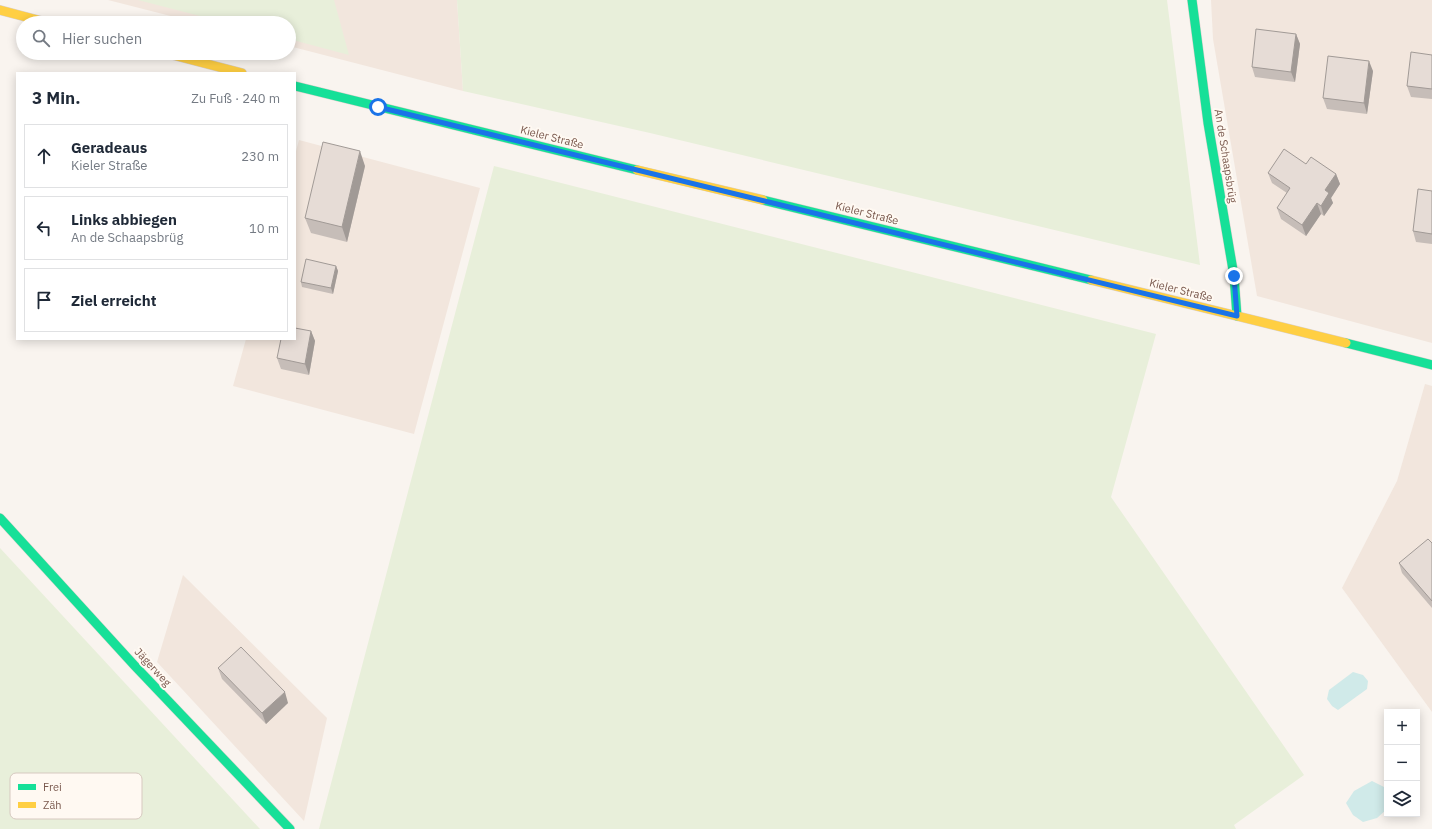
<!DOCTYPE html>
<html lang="de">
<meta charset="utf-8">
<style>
body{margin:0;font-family:"IBM Plex Sans",sans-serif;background:#f6f6f7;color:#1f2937}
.controls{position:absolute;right:12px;bottom:12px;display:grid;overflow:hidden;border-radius:0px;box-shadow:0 2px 10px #0003}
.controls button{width:36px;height:36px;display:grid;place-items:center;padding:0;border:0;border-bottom:1px solid #e0e1e3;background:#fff;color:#1f2937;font:20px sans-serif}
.stop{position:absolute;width:12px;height:12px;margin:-9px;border:3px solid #1a73e8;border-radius:50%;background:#fff}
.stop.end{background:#1a73e8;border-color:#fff;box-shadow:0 1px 4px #0008}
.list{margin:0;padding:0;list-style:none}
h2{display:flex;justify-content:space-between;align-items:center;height:52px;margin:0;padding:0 16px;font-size:17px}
h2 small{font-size:13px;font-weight:400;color:#747a83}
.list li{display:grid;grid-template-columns:26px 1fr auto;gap:12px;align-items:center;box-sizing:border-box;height:64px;margin:0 8px 8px;padding:0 8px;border:1px solid #e0e1e3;border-radius:0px}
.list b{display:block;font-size:15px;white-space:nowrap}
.list p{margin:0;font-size:13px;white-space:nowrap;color:#747a83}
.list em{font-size:13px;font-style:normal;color:#747a83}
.icon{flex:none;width:22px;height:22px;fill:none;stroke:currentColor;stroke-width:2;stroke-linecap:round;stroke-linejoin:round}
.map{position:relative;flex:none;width:1432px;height:829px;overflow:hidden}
.search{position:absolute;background:#fff;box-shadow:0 2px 10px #0003;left:16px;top:16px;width:280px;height:44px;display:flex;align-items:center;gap:10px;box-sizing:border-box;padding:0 14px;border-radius:22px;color:#747a83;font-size:15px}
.panel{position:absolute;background:#fff;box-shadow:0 2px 10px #0003;left:16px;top:72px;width:280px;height:268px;border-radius:0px}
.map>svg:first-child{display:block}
.residential{fill:#f2e6dd}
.green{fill:#e8efda}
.water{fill:#d0eae9}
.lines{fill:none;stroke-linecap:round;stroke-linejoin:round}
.fast-casing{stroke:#d9d0cb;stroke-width:10}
.slow-casing{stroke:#d9d0cb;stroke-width:10}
.fast{stroke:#16e098;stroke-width:9}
.slow{stroke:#ffcf43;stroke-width:9}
.wall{fill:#c6bdb8}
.shaded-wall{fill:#a19a96}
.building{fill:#e6dcd6;stroke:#a19a96}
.route{stroke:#1a73e8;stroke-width:5}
.labels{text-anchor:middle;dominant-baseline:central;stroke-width:4;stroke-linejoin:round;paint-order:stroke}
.street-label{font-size:11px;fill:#79584d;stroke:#fff9f2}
.key{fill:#fff9f2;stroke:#d7c9c0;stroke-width:1}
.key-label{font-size:11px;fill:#79584d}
</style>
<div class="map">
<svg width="1432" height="829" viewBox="0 0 1432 829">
<rect width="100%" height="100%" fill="#f9f4ef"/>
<g class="residential">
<path d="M108,0H457L463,91L289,46V23H198Z"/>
<path d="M1211,0H1432V343L1257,296L1213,39Z"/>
<path d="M299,140L480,188L414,434L233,386L246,339H295V155Z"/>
<path d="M1425,384L1432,386V712L1342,588L1397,481Z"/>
<path d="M183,575L327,718L304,821L157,662Z"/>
</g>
<g class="green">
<path d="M138,0H334L349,55L289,39V23H227Z"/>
<path d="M457,0H1167L1200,265L650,133L463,91Z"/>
<path d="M494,166L1156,334L1111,497L1304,775L1234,825L1236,829H319Z"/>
<path d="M0,548L260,829H0Z"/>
</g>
<g class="water">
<path d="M1353,672L1363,675L1368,681L1367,689L1338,710L1332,706L1327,699L1329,690Z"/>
<path d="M1372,781L1384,787L1387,809L1377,818L1363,822L1353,815L1346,803L1354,791Z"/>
</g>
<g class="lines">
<defs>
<g id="fast">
<path d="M1192,0L1208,123L1234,276L1237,316"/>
<path d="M295,86L637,170"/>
<path d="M763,200L1091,280"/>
<path d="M1346,343L1432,365"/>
<path d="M0,518L134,665L290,829"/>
</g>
<g id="slow">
<path d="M0,10L49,23"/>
<path d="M165,53L242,73"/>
<path d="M637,170L763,200"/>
<path d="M1091,280L1346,343"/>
</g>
</defs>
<use href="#fast" class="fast-casing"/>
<use href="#slow" class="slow-casing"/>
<use href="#fast" class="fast"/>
<use href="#slow" class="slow"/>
</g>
<g class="wall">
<path d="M1296,34L1300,44L1295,82L1255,77L1252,67Z"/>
<path d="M1432,55V99L1411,97L1407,86Z"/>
<path d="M1373,71L1367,114L1327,109L1323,98Z"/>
<path d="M1306,164L1336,174L1340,184L1331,198L1333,203L1324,216L1321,214L1306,236L1281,219L1277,208L1287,193L1272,183L1268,173Z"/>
<path d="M365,166L347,242L311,233L305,218Z"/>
<path d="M1432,191V244L1416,242L1413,231Z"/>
<path d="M336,266L338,271L333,294L302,287L301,282Z"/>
<path d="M311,331L315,341L309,375L281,369L277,358Z"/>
<path d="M1432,543V608L1402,573L1399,563Z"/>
<path d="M218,668L288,703L266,724L222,679Z"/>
</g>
<g class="shaded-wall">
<path d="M1296,34L1300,44L1295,82L1291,72Z"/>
<path d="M1369,61L1373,71L1367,114L1364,103Z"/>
<path d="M360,151L365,166L347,242L342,227Z"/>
<path d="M1336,174L1340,184L1331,198L1333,203L1324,216L1321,206L1325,190Z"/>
<path d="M1317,203L1321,214L1306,236L1302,225Z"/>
<path d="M336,266L338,271L333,294L331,288Z"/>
<path d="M311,331L315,341L309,375L305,364Z"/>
<path d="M285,692L288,703L266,724L262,713Z"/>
</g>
<g class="building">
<path d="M1256,29L1296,34L1291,72L1252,67Z"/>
<path d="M1411,52L1432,55V89L1407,86Z"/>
<path d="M1328,56L1369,61L1364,103L1323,98Z"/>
<path d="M323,142L360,151L342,227L305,218Z"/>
<path d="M1284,149L1306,164L1311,157L1336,174L1325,190L1329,193L1321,206L1317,203L1302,225L1277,208L1290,188L1268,173Z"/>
<path d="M1418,189L1432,191V234L1413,231Z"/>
<path d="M306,259L336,266L331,288L301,282Z"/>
<path d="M295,328L311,331L305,364L277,358L281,339H295Z"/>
<path d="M1428,539L1432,543V601L1399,563Z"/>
<path d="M241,647L285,692L262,713L218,668Z"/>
</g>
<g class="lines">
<path class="route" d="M378,107L1237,316L1234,276"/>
</g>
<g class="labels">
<g class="street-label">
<text transform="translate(552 137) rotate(14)">Kieler Straße</text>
<text transform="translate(1226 156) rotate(81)">An de Schaapsbrüg</text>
<text transform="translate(867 213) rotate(14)">Kieler Straße</text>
<text transform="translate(1181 290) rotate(14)">Kieler Straße</text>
<text transform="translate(153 667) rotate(47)">Jägerweg</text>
</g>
</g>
<rect x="10" y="773" width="132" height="46" rx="6" class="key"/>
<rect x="18" y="784" width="18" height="6" fill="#16e098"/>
<rect x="18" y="802" width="18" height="6" fill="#ffcf43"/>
<g class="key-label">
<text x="43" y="791">Frei</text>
<text x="43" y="809">Zäh</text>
</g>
</svg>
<div class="controls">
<button>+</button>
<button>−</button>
<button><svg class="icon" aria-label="layers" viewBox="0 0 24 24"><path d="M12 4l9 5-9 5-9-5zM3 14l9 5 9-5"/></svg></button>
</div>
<div class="stop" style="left:378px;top:107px"></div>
<div class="stop end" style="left:1234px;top:276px"></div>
<div class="search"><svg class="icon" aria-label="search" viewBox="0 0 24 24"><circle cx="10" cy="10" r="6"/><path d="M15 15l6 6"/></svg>Hier suchen</div>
<section class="panel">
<h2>3 Min.<small>Zu Fuß · 240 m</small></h2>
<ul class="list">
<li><svg class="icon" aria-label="ahead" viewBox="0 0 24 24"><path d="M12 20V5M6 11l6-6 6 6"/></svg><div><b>Geradeaus</b><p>Kieler Straße</p></div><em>230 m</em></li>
<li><svg class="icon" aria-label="left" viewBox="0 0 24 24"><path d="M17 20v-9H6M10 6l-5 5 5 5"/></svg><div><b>Links abbiegen</b><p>An de Schaapsbrüg</p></div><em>10 m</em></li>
<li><svg class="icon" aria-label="arrive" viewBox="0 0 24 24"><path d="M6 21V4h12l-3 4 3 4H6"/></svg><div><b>Ziel erreicht</b></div></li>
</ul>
</section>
</div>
